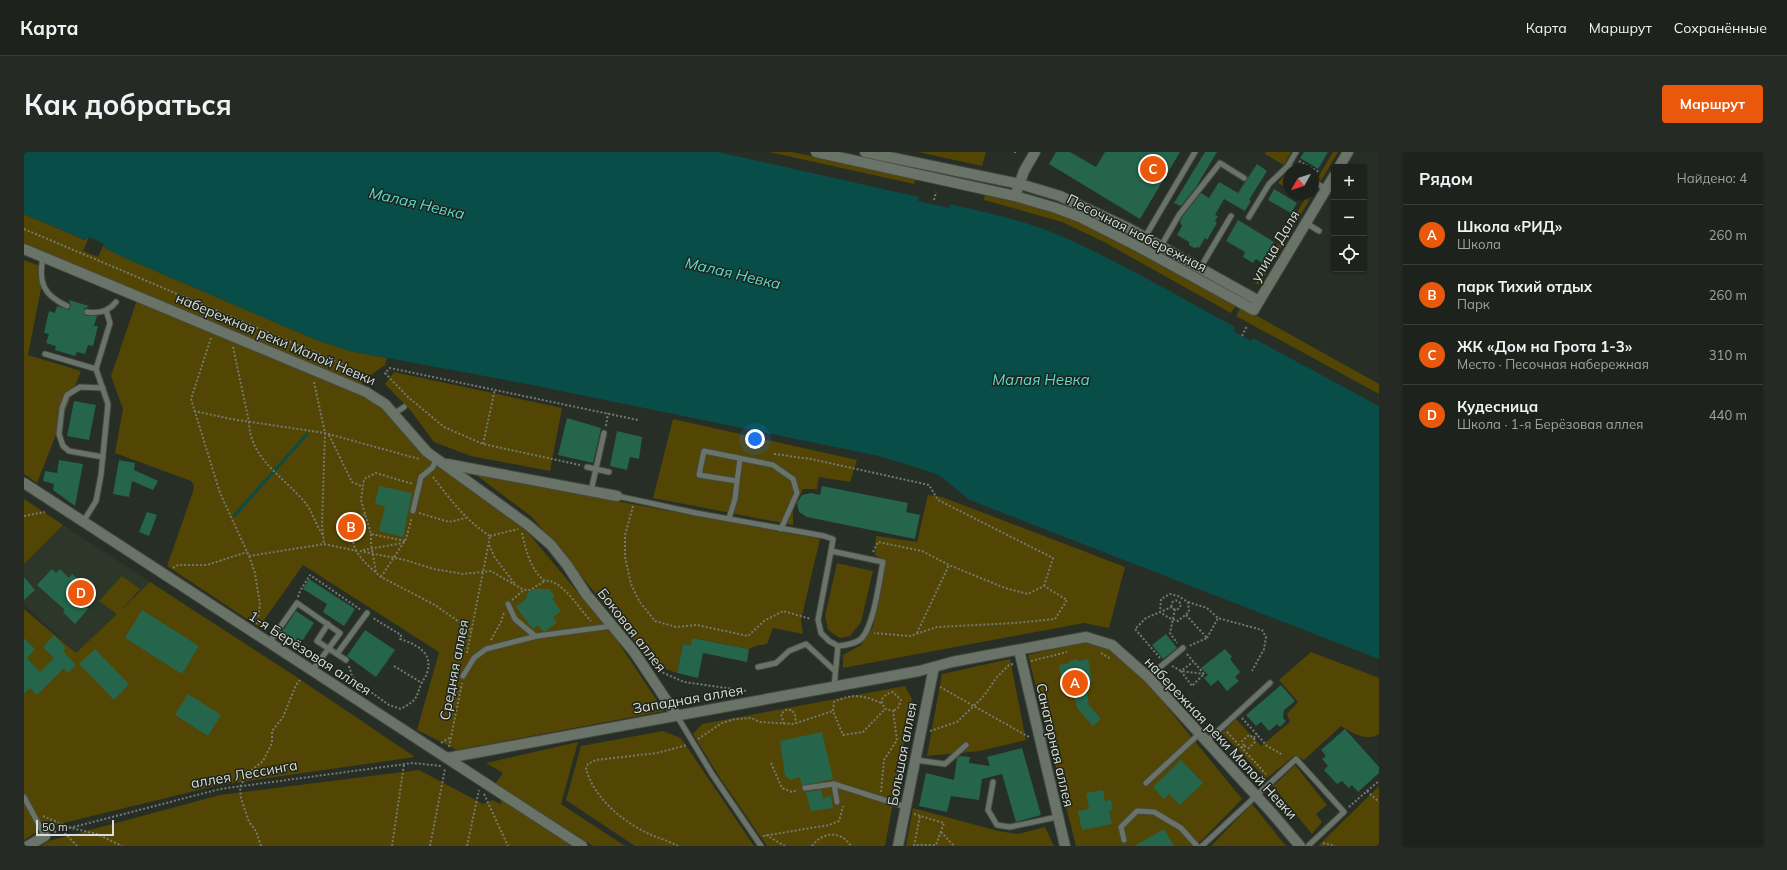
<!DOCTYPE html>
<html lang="ru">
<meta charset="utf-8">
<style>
body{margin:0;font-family:Mulish,sans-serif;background:#252a25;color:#f1f3f6}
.controls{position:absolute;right:12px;top:12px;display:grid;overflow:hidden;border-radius:4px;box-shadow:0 1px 3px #0004}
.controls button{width:36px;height:36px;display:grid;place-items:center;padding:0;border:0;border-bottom:1px solid #3b3f3b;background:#1d221c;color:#f1f3f6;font:20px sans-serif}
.compass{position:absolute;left:1259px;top:12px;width:36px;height:36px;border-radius:50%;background:#1d221c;box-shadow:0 1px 3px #0004;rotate:231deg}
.scale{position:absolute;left:12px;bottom:10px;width:78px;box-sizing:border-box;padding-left:4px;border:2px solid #d9ded8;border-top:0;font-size:11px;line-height:14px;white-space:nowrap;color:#d9ded8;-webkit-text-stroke:3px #1d241c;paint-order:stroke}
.you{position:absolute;left:731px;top:287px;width:14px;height:14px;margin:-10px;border:3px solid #fff;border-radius:50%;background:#1a73e8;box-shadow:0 0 0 6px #1a73e833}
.badge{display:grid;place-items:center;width:26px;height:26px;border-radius:50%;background:#ea580c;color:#fff;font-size:13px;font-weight:700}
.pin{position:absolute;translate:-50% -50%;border:2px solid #fff;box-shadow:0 1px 4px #0006}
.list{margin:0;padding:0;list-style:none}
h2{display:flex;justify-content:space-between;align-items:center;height:52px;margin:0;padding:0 16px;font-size:17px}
h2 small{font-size:13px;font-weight:400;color:#a0a4a3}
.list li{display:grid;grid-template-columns:26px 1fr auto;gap:12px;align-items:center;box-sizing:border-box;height:60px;padding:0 16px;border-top:1px solid #3b3f3b}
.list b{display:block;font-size:15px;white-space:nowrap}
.list p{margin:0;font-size:13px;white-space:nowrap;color:#a0a4a3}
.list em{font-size:13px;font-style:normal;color:#a0a4a3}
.icon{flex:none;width:22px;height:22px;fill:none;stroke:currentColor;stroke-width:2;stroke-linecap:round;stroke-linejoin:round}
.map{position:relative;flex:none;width:1355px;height:694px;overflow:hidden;border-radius:4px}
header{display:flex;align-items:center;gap:24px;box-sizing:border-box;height:56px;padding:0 20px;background:#1d221c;border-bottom:1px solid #3b3f3b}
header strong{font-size:19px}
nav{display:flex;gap:22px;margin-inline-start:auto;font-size:14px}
.intro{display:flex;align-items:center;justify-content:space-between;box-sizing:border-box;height:96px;padding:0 24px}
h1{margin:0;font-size:28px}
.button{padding:10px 18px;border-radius:4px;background:#ea580c;color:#fff;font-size:14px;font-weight:700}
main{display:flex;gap:24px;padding:0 24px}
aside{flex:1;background:#1d221c;border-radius:4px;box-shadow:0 1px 3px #0004}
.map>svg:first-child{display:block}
.built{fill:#2c3729}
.green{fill:#534504}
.water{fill:#084d48}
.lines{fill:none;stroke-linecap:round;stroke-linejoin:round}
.stream{stroke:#084d48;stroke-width:3}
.building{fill:#24654b}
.lane-casing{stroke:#444a43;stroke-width:7}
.street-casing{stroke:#444a43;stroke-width:12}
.secondary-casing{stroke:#444a43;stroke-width:12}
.path{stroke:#747a72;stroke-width:2;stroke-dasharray:2 2;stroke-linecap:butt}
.lane{stroke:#6a7368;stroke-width:5}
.street{stroke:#6a7368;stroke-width:10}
.secondary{stroke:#6a7368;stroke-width:10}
.labels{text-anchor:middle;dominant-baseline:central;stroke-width:3;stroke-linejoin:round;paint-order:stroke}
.street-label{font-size:14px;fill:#d9ded8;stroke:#1d241c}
.water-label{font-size:15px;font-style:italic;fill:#60d9cd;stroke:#1d241c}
</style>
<header>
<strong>Карта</strong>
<nav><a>Карта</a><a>Маршрут</a><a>Сохранённые</a></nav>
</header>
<div class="intro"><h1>Как добраться</h1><a class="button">Маршрут</a></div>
<main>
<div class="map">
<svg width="1355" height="694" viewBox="0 0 1355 694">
<rect width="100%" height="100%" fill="#272e25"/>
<path class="built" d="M39,373L126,430L52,501L0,453V412Z"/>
<g class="green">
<path d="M745,0H768L892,27L890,32Z"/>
<path d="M894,0H962L958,14Z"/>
<path d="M1242,0H1267L1260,13L1241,2Z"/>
<path d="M1309,0H1314L1297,29L1293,27Z"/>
<path d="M1264,18L1265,19V37L1254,31Z"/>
<path d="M1289,33L1293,35L1235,133L1231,131L1284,42H1289Z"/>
<path d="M961,42L1006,52L1062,70L1212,153L1207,161L1080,90L1038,70L960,48Z"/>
<path d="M0,62L61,88L65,85L59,99L74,105L80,92L81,96L99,105L295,189L326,199L363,206L361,213L340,228L336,233L0,91Z"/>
<path d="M0,108L21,116L4,203L57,219L13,331L0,322Z"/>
<path d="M113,148L343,245L361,257L378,276L489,367L506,383L590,484L640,559L433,598L393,578L415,500L279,413L235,475L143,414L169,340L170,333L167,329L91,301L99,257L87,224Z"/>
<path d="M1217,155L1355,232V242L1212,164Z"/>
<path d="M370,220L538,256L526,319L447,304L410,290L387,259L361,232Z"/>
<path d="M649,267L833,308L826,330L795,325L793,337H779L769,357V373L629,346Z"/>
<path d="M452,323L796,387L777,468L779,482L749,476L743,492L731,494L725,497L669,486L667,493L659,492L653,521L631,513L508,365Z"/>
<path d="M904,343L918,345L1101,415L1085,476L1060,471L819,516V503L837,493L849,475L861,408L851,403L852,384L893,390Z"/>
<path d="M0,347L39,373L0,412Z"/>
<path d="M813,411L849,419L837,470L826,484L816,486L804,478L801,464Z"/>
<path d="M98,424L116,437L96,459L126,430L268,522L391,605L195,633L19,676L0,688V457L52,501L93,462L75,449Z"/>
<path d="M1060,490L1086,498L1125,533L1218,647L1177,689L1167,694H1052L1004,503Z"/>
<path d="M1287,500L1355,526V582C1342,590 1328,581 1317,574L1280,608L1271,603L1242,627L1198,581L1212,567L1237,594L1266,570L1263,562L1274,550L1255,528Z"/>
<path d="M986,507L1002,588L956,599L903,604L918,522Z"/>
<path d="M881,534L888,547L861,694H743L696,626L669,582L678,572Z"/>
<path d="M639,579L657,586L730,694H611L542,648L557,594Z"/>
<path d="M554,590L537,652L601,694H569L471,632L479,621L462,611Z"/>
<path d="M1271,613L1303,653L1292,662L1298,670L1288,682L1249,634Z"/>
<path d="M395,618L459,652L469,648L478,653L475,644L551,694H17L25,689L196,643Z"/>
<path d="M1355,634V694H1294Z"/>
<path d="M1228,652L1262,694H1187Z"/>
<path d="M889,656L974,679L994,682L1021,675L1030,694H882Z"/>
</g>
<path class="water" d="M0,0H694L895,45L894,49L925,56L926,52C963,61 1000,68 1035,83C1095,109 1153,144 1211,175L1209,179L1227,189L1229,186L1355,254V507L956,352L944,347L920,327L910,321L855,304L498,231L326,199L295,189L99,105L81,96L80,92L65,85L62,88L0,62Z"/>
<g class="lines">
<path class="stream" d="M210,364L283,282"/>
</g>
<g class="building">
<path d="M1032,0H1046L1072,15L1081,0H1156L1116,67L1025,12Z"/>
<path d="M1181,0H1193L1172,35L1157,54L1150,51Z"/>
<path d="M1280,0H1304L1294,17L1276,6Z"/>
<path d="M1233,12L1243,19L1225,48L1227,49L1221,59L1200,47L1191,63L1194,64L1191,69L1193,71L1183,88L1181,86L1175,96L1174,95L1170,96L1165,93V90L1153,83L1158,74L1156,70L1158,65L1177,41L1185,46L1195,30L1214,41Z"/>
<path d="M1250,37L1273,51L1267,61L1244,48Z"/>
<path d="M1214,68L1250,90L1238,111L1232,107L1229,111L1219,105L1221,100L1202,89Z"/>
<path d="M45,148L65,154L60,157V162L63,164H73L70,174H74L69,194L64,193L61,202L53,200L51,204L31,198L32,194L22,191L25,182L20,181L25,159L31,161L33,154L45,158L47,154Z"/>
<path d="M50,249L72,253L65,288L43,284Z"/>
<path d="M543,266L577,276L569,311L534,303Z"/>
<path d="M593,279L618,285L615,307L606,305L603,318L586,314Z"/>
<path d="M35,308L59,312L51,354L29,338L30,332L19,329L21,319L33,321Z"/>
<path d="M95,308L111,311L110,318L134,329L129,338L108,329L105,345L89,342Z"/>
<path d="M355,334L388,341L379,385L355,379L361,354L351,352Z"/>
<path d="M798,334L884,351L882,360L896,363L891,387L783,365L775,360L773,351L778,343L787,341L796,343Z"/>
<path d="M123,360L133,363L125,384L115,380Z"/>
<path d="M28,417L32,421L36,417L45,426L48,422L57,430L54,434L68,447L61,454L64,457L51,472L39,460L41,458L13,433Z"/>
<path d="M0,425L11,438L0,448Z"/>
<path d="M285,427L331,457L320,474L299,460L303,452L279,437Z"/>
<path d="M509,437H525L531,445L528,447L537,459L529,465L533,470L522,479H519L514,473L509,477L492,455L502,447L503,442Z"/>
<path d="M118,458L175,494L158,522L101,486Z"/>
<path d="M272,459L290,471L276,492L258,480Z"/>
<path d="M341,478L371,498L352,525L323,504Z"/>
<path d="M1142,482L1153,496L1139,507L1128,493Z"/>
<path d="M30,483L42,496L39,499L52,513L44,521L40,516L13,543L6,536L0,542V486L11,497L3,506L16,520L30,506L19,495Z"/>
<path d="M668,486L725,497L723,510L679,501L674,526L653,521L659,492L667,493Z"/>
<path d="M71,497L105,532L90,548L55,512Z"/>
<path d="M1201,497L1208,505L1206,507L1216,520L1211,525L1215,529L1203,539L1194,528L1187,534L1180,526L1184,523L1177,516Z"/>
<path d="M1053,507V509L1064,507L1068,530L1061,531L1065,553L1077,567L1069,574L1053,556L1049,535L1039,536L1035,513L1045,511V509Z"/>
<path d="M1257,533L1271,549L1260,558L1259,566L1262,569L1256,575L1253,572L1245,579L1237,570L1232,574L1222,563Z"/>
<path d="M164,542L197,563L184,584L151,563Z"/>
<path d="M1321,577L1355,615V621L1334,640L1328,633L1325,636L1318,629L1313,632L1300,618L1304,614L1298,607L1302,604L1297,598Z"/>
<path d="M798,580L809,627L778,634L776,625L766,628L761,624L756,589Z"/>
<path d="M998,596L1017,663L992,670L978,622L958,627L955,648L927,644L923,660L895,654L902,621L930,628L933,606L936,604L946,605L945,611L966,614L963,605Z"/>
<path d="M1157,608L1179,631L1156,653L1145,642L1140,647L1129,635Z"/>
<path d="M797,638L799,646L807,644L809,656L787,659L782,640Z"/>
<path d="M1079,638L1081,649L1087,648L1089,658L1085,659L1088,672L1058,678L1054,659L1065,657L1062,641Z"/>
<path d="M1140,677L1150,694H1110Z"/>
</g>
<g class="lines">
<defs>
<g id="lane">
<path d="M1270,18L1264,14L1272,0"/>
<path d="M1289,29L1302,37"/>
<path d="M1225,65L1245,32L1264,14"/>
<path d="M1282,71L1295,79"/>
<path d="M1121,85L1171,0"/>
<path d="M1137,94L1155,63L1196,11L1220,26"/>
<path d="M19,105C14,130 19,143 43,154"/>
<path d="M1178,113L1207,64"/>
<path d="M63,160C75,162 85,159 92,150"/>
<path d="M21,202L72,217L84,252L77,323L72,349L59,370"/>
<path d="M72,217L86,171L82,158"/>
<path d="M371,261L380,255"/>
<path d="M79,305L45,299L39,294L35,282L38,256L43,243L56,235L79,236"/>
<path d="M563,315L585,320"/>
<path d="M713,329L716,307"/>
<path d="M567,339L580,281"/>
<path d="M593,344L672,361L800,384L809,387L807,399"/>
<path d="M389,359L397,325L408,316L413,307"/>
<path d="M705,366L711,347L713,329L675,323L680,299L749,313L769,327L773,341L757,377"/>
<path d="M484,452L491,467L511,484"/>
<path d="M304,472L293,489L322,508"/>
<path d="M245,491L273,451L316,481L288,519"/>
<path d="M313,502L343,461"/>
<path d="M734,515L752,511L765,499L782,492L811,519"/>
<path d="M439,524L450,506L462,497L513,484L588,474"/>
<path d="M1124,525L1159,496"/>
<path d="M810,535L814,494L805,489L797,481L794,468L807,399L859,410C855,430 850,472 838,486C832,492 822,493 814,494"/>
<path d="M653,564L688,622L737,694"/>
<path d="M1183,589L1246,531"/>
<path d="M892,608L921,612L942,593"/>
<path d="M969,630L964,658L973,673L986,675L1033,665"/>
<path d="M1122,631L1175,582"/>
<path d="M810,632L813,650"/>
<path d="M781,636L810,632L882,655"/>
<path d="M0,645L21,684"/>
<path d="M1100,688L1097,675L1113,659L1130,660L1157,676L1173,694"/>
<path d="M1178,694L1272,607L1320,660L1284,694"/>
</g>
<g id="street">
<path d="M1315,15L1324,0"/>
<path d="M991,44L1000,19L1011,0"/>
<path d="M0,97L342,240L361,252L403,300L504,373L527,393L543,413L562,442L610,500L653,564"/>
<path d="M1231,156L1310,24"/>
<path d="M423,312L593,344"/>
<path d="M0,331L558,694"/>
<path d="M995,498L1041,694"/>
<path d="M423,606L895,519L928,510L1062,485L1088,493L1124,525L1247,660L1276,694"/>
<path d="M4,694L21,684"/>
<path d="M874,694L910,515"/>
</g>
<g id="secondary">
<path d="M792,0L991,44L1032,56L1056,65L1115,95L1230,158"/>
<path d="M841,0L996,32L1036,44L1106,77L1235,149"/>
</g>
</defs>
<use href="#lane" class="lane-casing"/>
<use href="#street" class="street-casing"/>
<use href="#secondary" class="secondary-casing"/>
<g class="path">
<path d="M991,1V0"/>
<path d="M1275,9L1295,20"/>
<path d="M910,48L912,40"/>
<path d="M0,77L316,211L322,215L329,223"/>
<path d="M1218,184L1223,174"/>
<path d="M187,186L167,247L196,341L225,404L231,421L236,453L233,472"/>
<path d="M209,195L225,270C226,310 265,327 285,356C290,365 292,373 299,383"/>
<path d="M290,230L301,281L298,372L300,392"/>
<path d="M170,259L207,267L301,281L395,307"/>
<path d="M582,274L584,261"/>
<path d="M305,283L328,330L339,335"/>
<path d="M459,292L471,237"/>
<path d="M750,302L787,307L905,333L914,348L1029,406L1020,434"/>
<path d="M556,313L459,292L420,275L384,245L361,221L366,216L614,268"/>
<path d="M409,325C426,347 442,369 466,384"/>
<path d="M609,354L601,383V405L607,432L615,449L631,469L652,475L673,473L724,484L740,469L759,459L787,467"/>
<path d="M395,361L425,370L442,366"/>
<path d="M341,362C329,369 325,388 333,400C339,410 349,418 357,425L411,453L448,479"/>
<path d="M0,364L21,360"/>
<path d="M498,381C502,398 506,418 521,429C537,426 556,458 567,469"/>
<path d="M347,382V392L352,420"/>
<path d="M466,384L494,377"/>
<path d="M381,389L347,382L337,348L340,327L352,321L389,332"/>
<path d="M465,393L471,406L491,432"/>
<path d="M339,398L379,391"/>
<path d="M336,399L381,408L410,417L439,422L467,419L500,438"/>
<path d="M849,400L854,390L898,399L925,413L981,436L1004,442L1020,434L1043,448L1031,467L991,471L913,475L886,484L850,481"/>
<path d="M225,404L300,392L333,399"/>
<path d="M149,416L154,413H183L223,400"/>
<path d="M357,425L382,387L388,365"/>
<path d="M274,445L276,439L286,423L337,458"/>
<path d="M488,448L500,438H506L521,429"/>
<circle cx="1152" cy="453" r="4.5"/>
<path d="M1164,450L1183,456L1194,466L1238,478L1242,485L1240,497L1228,519"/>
<path d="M1151,457L1146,481L1153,491"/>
<path d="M1162,463L1183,486L1165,494"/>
<path d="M893,481L925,413"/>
<path d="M1183,486L1194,466"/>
<path d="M467,488L477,470L480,461"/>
<path d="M443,501L466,384"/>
<path d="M1077,501L1087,507"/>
<path d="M1163,502L1180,522L1168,534L1157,519L1169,510"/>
<path d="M1136,506L1111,477L1122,466L1136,460L1145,466L1154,469L1165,460L1164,450L1154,444L1146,442L1137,447L1136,460L1148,455"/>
<path d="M1007,509L1043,500"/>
<path d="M325,514L328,524L337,533L365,553L377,557C393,547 391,549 397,532C399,528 402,525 403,521C410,501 392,492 376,487L377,483L349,466"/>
<path d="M370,514L398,531"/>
<path d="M1148,514L1157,519L1180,522"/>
<path d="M635,519L660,530L723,539"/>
<path d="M916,535L1005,585"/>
<path d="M857,551C838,543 829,541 810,550L809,559L819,583L839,580L861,557"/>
<path d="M1218,566L1243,594L1259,603"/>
<path d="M760,572L757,562L762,558H768L771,563L772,571"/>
<path d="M906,579L933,570L959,545L973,525L985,513L989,512"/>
<path d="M1203,580L1242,622"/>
<path d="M674,587L698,571L711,567L727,566L736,570L769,572L809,559"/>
<path d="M417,591L427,585"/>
<path d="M1220,594L1225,596L1231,590L1230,586"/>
<path d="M425,595L438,531"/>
<path d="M1217,596L1220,594L1218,589L1225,583L1230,586L1233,582"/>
<path d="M747,611L758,636L768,640L774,638"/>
<path d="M1343,639L1355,629"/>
<path d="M857,640L860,608L873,588L869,559L861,557L858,551V547L863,542L869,540L877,548L874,556L869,559"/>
<path d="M460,642L484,694"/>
<path d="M1325,655L1343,639L1355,650"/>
<path d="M890,662L920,671L912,693H890"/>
<path d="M19,664L47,676L73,682L98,694"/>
<path d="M38,678L53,694"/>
<path d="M30,680L196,637L389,611L417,614"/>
<path d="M917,680L930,694"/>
<path d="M742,683L761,694"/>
<path d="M739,684L805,673L815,669L819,654"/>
<path d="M1299,691L1311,694"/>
<path d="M237,694L232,679L225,670L217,646L216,635L223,622L239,609L248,591V579L259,565L272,533L276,528"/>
<path d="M368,694L380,612"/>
<path d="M406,694L421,617"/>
<path d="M443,694L455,638"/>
<path d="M654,694C645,689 634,686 625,682C598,669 570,646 562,617L564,612L572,608L633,601L663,593"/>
<path d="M788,694C798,680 817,678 827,694"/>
<path d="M890,694L896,664"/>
</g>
<use href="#lane" class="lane"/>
<use href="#street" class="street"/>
<use href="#secondary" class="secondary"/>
</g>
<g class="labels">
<g class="street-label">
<text transform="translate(1113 81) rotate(27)">Песочная набережная</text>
<text transform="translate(1251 94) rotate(-59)">улица Даля</text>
<text transform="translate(252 187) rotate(23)">набережная реки Малой Невки</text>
<text transform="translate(608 478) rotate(52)">Боковая аллея</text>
<text transform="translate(286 501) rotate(33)">1-я Берёзовая аллея</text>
<text transform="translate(430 518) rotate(-79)">Средняя аллея</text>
<text transform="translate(664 547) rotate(-10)">Западная аллея</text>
<text transform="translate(1197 586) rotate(47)">набережная реки Малой Невки</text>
<text transform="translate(1031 593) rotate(77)">Санаторная аллея</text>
<text transform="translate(878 602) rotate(-79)">Большая аллея</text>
<text transform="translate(220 622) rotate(-10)">аллея Лессинга</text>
</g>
<g class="water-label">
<text transform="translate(393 51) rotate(13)">Малая Невка</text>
<text transform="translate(709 121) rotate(13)">Малая Невка</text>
<text x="1017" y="227">Малая Невка</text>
</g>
</g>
</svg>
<div class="controls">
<button>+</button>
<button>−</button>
<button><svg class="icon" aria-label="locate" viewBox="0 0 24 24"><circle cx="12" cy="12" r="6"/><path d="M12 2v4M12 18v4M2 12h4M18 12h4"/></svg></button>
</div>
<svg class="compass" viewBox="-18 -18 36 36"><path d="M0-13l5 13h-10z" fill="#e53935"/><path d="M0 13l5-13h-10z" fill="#a0a4a3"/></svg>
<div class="scale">50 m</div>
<div class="you"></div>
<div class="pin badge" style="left:1051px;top:531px">A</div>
<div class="pin badge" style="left:327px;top:375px">B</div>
<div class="pin badge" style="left:1129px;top:17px">C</div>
<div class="pin badge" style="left:57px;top:441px">D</div>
</div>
<aside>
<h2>Рядом<small>Найдено: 4</small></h2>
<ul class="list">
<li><span class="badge">A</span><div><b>Школа «РИД»</b><p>Школа</p></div><em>260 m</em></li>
<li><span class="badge">B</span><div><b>парк Тихий отдых</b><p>Парк</p></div><em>260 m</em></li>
<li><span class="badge">C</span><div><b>ЖК «Дом на Грота 1-3»</b><p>Место · Песочная набережная</p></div><em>310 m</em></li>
<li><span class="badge">D</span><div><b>Кудесница</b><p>Школа · 1-я Берёзовая аллея</p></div><em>440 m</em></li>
</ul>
</aside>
</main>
